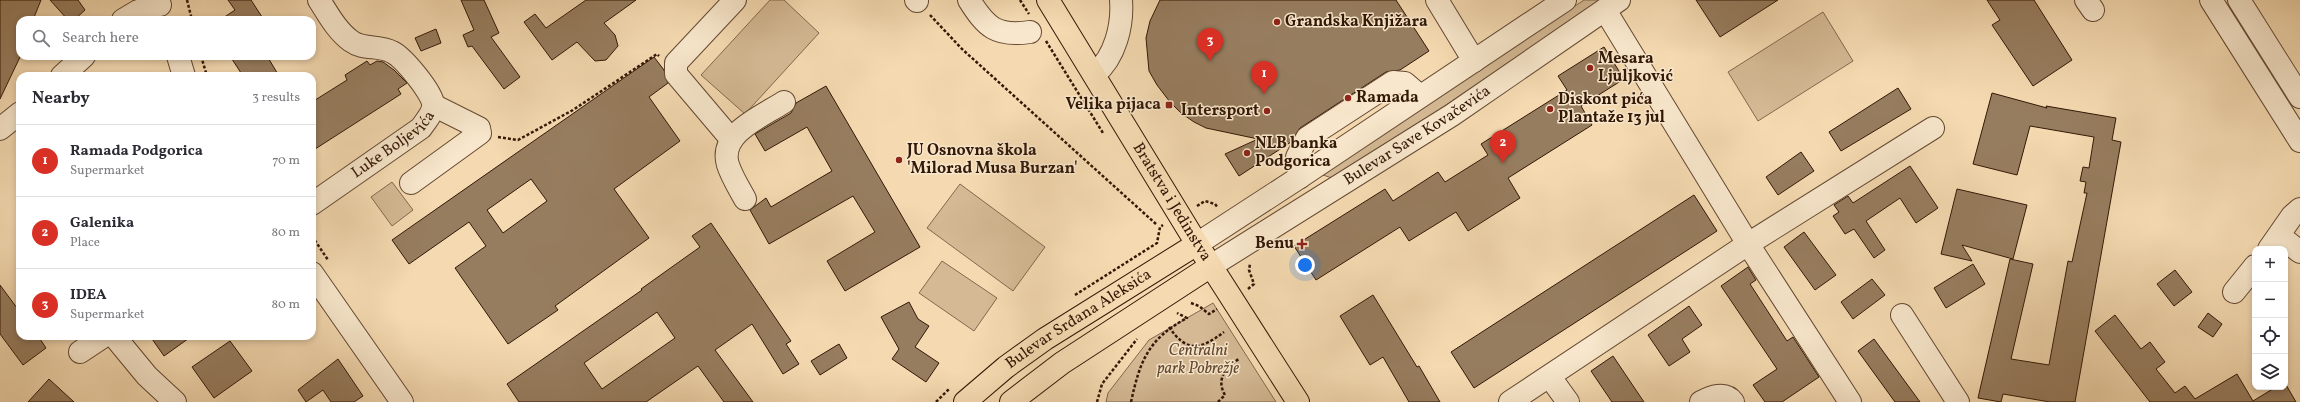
<!DOCTYPE html>
<meta charset="utf-8">
<style>
body{margin:0;font-family:Vollkorn,serif;background:#f7f7f7;color:#2b2b33}
.controls{position:absolute;right:12px;bottom:12px;display:grid;overflow:hidden;border-radius:8px;box-shadow:0 2px 6px #0003}
.controls button{width:36px;height:36px;display:grid;place-items:center;padding:0;border:0;border-bottom:1px solid #e1e1e2;background:#fff;color:#2b2b33;font:20px sans-serif}
.you{position:absolute;left:1305px;top:265px;width:14px;height:14px;margin:-10px;border:3px solid #fff;border-radius:50%;background:#1a73e8;box-shadow:0 0 0 6px #1a73e833}
.badge{display:grid;place-items:center;width:26px;height:26px;border-radius:50%;background:#d93025;color:#fff;font-size:13px;font-weight:700}
.pin{position:absolute;translate:-50% -33px;filter:drop-shadow(0 1px 2px #0008)}
.pin::after{content:'';position:absolute;top:21px;width:14px;height:12px;background:inherit;clip-path:polygon(0 0,100% 0,50% 100%)}
.list{margin:0;padding:0;list-style:none}
h2{display:flex;justify-content:space-between;align-items:center;height:52px;margin:0;padding:0 16px;font-size:17px}
h2 small{font-size:13px;font-weight:400;color:#7c7c81}
.list li{display:grid;grid-template-columns:26px 1fr auto;gap:12px;align-items:center;box-sizing:border-box;height:72px;padding:0 16px;border-top:1px solid #e1e1e2}
.list b{display:block;font-size:15px;white-space:nowrap}
.list p{margin:0;font-size:13px;white-space:nowrap;color:#7c7c81}
.list em{font-size:13px;font-style:normal;color:#7c7c81}
.icon{flex:none;width:22px;height:22px;fill:none;stroke:currentColor;stroke-width:2;stroke-linecap:round;stroke-linejoin:round}
.map{position:relative;flex:none;width:2300px;height:402px;overflow:hidden}
.search{position:absolute;background:#fff;box-shadow:0 2px 6px #0003;left:16px;top:16px;width:300px;height:44px;display:flex;align-items:center;gap:10px;box-sizing:border-box;padding:0 14px;border-radius:12px;color:#7c7c81;font-size:15px}
.panel{position:absolute;background:#fff;box-shadow:0 2px 6px #0003;left:16px;top:72px;width:300px;height:268px;border-radius:12px}
.map>svg:first-child{display:block}
.green{fill:#d4b994;stroke:#83684e}
.building{fill:#977d5f;stroke:#321807;fill-rule:evenodd}
.lines{fill:none;stroke-linecap:round;stroke-linejoin:round}
.minor-casing{stroke:#634832;stroke-width:24}
.major-casing{stroke:#321807;stroke-width:24}
.path{stroke:#321807;stroke-width:2.5;stroke-dasharray:3 2;stroke-linecap:butt}
.minor{stroke:#f8e7cc;stroke-width:22}
.major{stroke:#f5dab1;stroke-width:22}
.poi-dot{fill:#8f2418;stroke:#f8e7cc;stroke-width:1.5}
.labels{text-anchor:middle;dominant-baseline:central;stroke-width:3;stroke-linejoin:round;paint-order:stroke}
.poi-label{font-size:16px;font-weight:bold;fill:#321807;stroke:#f8e7cc;text-anchor:start}
.street-label{font-size:16px;fill:#321807;stroke:#f8e7cc}
.park-label{font-size:16px;font-style:italic;fill:#634831;stroke:#f8e7cc}
</style>
<div class="map">
<svg width="2300" height="402" viewBox="0 0 2300 402">
<rect width="100%" height="100%" fill="#f5dab1"/>
<filter id="stains"><feTurbulence type="fractalNoise" baseFrequency=".005" numOctaves="4"/><feColorMatrix values="0 0 0 0 .2 0 0 0 0 .09 0 0 0 0 .02 0 0 0 .5 -.17"/></filter>
<radialGradient id="worn" r=".72"><stop offset=".6" stop-color="#630" stop-opacity="0"/><stop offset="1" stop-color="#630" stop-opacity=".3"/></radialGradient>
<g class="green">
<path d="M770,0H784L819,33L745,114L701,75Z"/>
<path d="M1584,0H1604L1335,179L1320,174Z"/>
<path d="M1823,12L1853,61L1758,121L1728,72Z"/>
<path d="M392,182L413,210L392,226L371,197Z"/>
<path d="M960,184L1045,247L1013,291L927,228Z"/>
<path d="M942,261L997,298L974,331L919,293Z"/>
<path d="M1213,303L1276,402H1106L1108,393L1149,340Z"/>
</g>
<g class="building">
<path d="M0,0H41L33,20H20V57L0,99Z"/>
<path d="M50,0H78L85,10L74,20H68Z"/>
<path d="M228,0H251L264,20H220L235,10Z"/>
<path d="M461,0H484L499,33L491,37L520,77L504,89L472,46L468,47L463,35L474,30Z"/>
<path d="M586,0H636L604,23L615,35L618,46L606,60L595,61L577,42L552,60L524,22L535,14L546,28Z"/>
<path d="M1160,0H1396L1429,51L1400,70L1386,72L1300,128L1291,142L1239,176L1225,154L1258,139L1206,128L1194,122L1181,113L1170,102L1157,85L1149,71L1146,38L1150,21Z"/>
<path d="M1696,0H1778L1720,37Z"/>
<path d="M1987,0H2034L2072,60L2033,86L1992,25L2000,20Z"/>
<path d="M436,29L441,43L421,51L415,38Z"/>
<path d="M1604,47L1624,79L1581,106L1592,125L1508,178L1520,198L1468,231L1456,212L1409,241L1400,227L1316,280L1294,246L1385,189L1393,201L1438,172L1445,182L1488,155L1481,144L1567,90L1558,76Z"/>
<path d="M230,56H267L279,76H243Z"/>
<path d="M654,57L664,70L668,83L649,97L680,141L614,189L649,238L555,306L558,310L508,344L455,268L486,246L469,222L409,264L392,240ZM531,179L547,201L503,233L487,210Z"/>
<path d="M367,61L370,65L377,61L383,62L394,70L407,83L398,89L401,94L312,151V102L347,80L345,75Z"/>
<path d="M826,86L920,247L845,291L827,261L875,232L853,196L769,244L750,210L766,198L771,207L832,171L807,127L765,151L755,134L791,113L796,103Z"/>
<path d="M1898,88L1911,109L1841,151L1829,132Z"/>
<path d="M1992,93L2047,108L2046,106L2116,118L2112,140L2121,142L2075,402H2050L2003,394L2001,402L1978,398L2010,259L2033,264L2011,359L2049,365L2068,261L2072,262L2087,193H2084L2086,182L2080,181L2083,167L2089,168L2094,137L2030,126L2017,175L1973,164Z"/>
<path d="M1801,152L1814,171L1778,195L1766,177Z"/>
<path d="M1910,166L1938,208L1916,223L1900,198L1866,221L1885,250L1874,258L1854,229L1845,234L1833,216L1839,212L1834,205L1848,196L1853,203Z"/>
<path d="M1957,189L2027,205L2013,259L1962,245L1972,261L1941,254Z"/>
<path d="M1694,195L1717,231L1474,388L1451,352Z"/>
<path d="M711,223L791,341L786,344L799,364L783,374L752,324L715,350L753,402H724L698,366L646,402H519L507,384L642,290L641,289L700,247L692,236ZM657,312L675,338L602,389L584,363Z"/>
<path d="M1804,232L1836,275L1815,290L1784,247Z"/>
<path d="M1973,264L1985,284L1946,308L1934,288Z"/>
<path d="M1748,267L1756,280L1750,284L1787,341L1793,337L1819,377L1782,402H1765L1753,385L1777,369L1721,286Z"/>
<path d="M2175,270L2192,292L2174,306L2157,284Z"/>
<path d="M1872,279L1885,295L1853,319L1841,302Z"/>
<path d="M0,285L20,312V336H38L46,348L23,365L0,334Z"/>
<path d="M1373,295L1417,367L1419,366L1440,402H1409L1383,357L1370,365L1340,316Z"/>
<path d="M909,302L918,319L929,326L915,347L939,363L926,382L892,359L899,349L881,317Z"/>
<path d="M1689,306L1702,325L1682,339L1690,352L1669,366L1648,335Z"/>
<path d="M2208,313L2222,324L2213,337L2198,327Z"/>
<path d="M2115,315L2141,349L2150,342L2165,362L2156,369L2175,393L2185,386L2195,399L2237,374L2253,401L2276,387H2285V383L2296,402H2150L2095,331Z"/>
<path d="M150,336H192L164,356Z"/>
<path d="M1874,339L1920,402H1895L1858,351Z"/>
<path d="M230,341L252,371L214,398L192,367Z"/>
<path d="M839,344L847,358L820,375L811,361Z"/>
<path d="M1613,356L1644,402H1612L1591,371Z"/>
<path d="M338,359L363,396L354,402H331L323,390L306,402L298,390Z"/>
<path d="M49,379L74,402H28Z"/>
</g>
<g class="lines">
<defs>
<g id="minor">
<path d="M916,0L917,1"/>
<path d="M969,0C986,27 996,37 1030,32"/>
<path d="M1437,0L1474,61"/>
<path d="M2086,0L2093,10"/>
<path d="M2211,0L2300,141"/>
<path d="M2239,0L2300,97"/>
<path d="M1605,10L1748,244L1850,402"/>
<path d="M123,20L138,11L160,5"/>
<path d="M178,56L184,76"/>
<path d="M1095,74C1115,57 1123,26 1121,0"/>
<path d="M62,76L84,56"/>
<path d="M0,129L20,113"/>
<path d="M731,139L676,74V63L735,0"/>
<path d="M1300,177L1297,157L1307,138L1393,82L1405,83L1420,96"/>
<path d="M411,183L480,133L479,128L433,105"/>
<path d="M745,199C739,188 732,177 728,165C718,133 763,116 784,102"/>
<path id="s1" d="M312,204L421,128C425,122 434,112 433,104C432,92 403,57 392,52C379,45 363,50 351,41C337,31 328,14 319,0"/>
<path d="M2280,236L2300,252"/>
<path d="M1197,244L1300,177L1565,0"/>
<path d="M2269,249L2292,216L2300,209"/>
<path id="s2" d="M1211,266L1452,115L1619,0"/>
<path d="M312,273L402,402"/>
<path d="M2234,292L2255,266"/>
<path d="M1902,315L1958,402"/>
<path d="M114,336L147,376L175,402"/>
<path d="M80,352L104,336"/>
<path d="M1550,377L1568,402"/>
<path d="M1510,402L1748,244L1933,128"/>
<path d="M1701,402C1711,397 1725,391 1733,402"/>
</g>
<g id="major">
<path id="s3" d="M1048,0L1197,244L1298,402"/>
<path id="s4" d="M965,402L1006,367L1045,339L1197,244"/>
<path d="M1011,402L1062,363L1211,266"/>
</g>
</defs>
<use href="#minor" class="minor-casing"/>
<use href="#major" class="major-casing"/>
<g class="path">
<path d="M187,0L192,20"/>
<path d="M1020,0L1029,14"/>
<path d="M930,15L962,49L1156,224"/>
<path d="M1046,41L1103,133"/>
<path d="M201,56L207,76"/>
<path d="M498,137L518,140L573,110L657,54L659,56"/>
<path d="M1197,206L1205,201L1215,204L1218,208"/>
<path d="M312,236L328,260"/>
<path d="M1248,289L1254,284L1249,270L1250,264"/>
<path d="M1075,295L1157,243L1160,227L1163,225"/>
<path d="M1191,303L1199,306L1209,314L1217,309"/>
<path d="M1169,327C1187,353 1200,350 1224,332"/>
<path d="M936,402L950,388"/>
<path d="M1097,402L1102,384L1137,339"/>
<path d="M1131,402C1140,361 1148,339 1187,318L1177,313"/>
<path d="M1218,402L1225,395C1216,380 1225,367 1239,359"/>
</g>
<use href="#minor" class="minor"/>
<use href="#major" class="major"/>
</g>
<g class="poi-dot">
<circle cx="1277" cy="22" r="4"/>
<circle cx="1590" cy="68" r="4"/>
<circle cx="1348" cy="98" r="4"/>
<rect x="1165" y="101" width="8" height="8" rx="2"/>
<circle cx="1550" cy="109" r="4"/>
<circle cx="1267" cy="111" r="4"/>
<circle cx="1247" cy="153" r="4"/>
<circle cx="899" cy="160" r="4"/>
<path d="M1300 238h4v4h4v4h-4v4h-4v-4h-4v-4h4z"/>
</g>
<g class="labels">
<g class="poi-label">
<text x="1285" y="22">Grandska Knjižara</text>
<text x="1598" y="59">Mesara<tspan x="1598" dy="18">Ljuljković</tspan></text>
<text x="1356" y="98">Ramada</text>
<text x="1558" y="100">Diskont pića<tspan x="1558" dy="18">Plantaže 13 jul</tspan></text>
<text x="1161" y="105" text-anchor="end">Velika pijaca</text>
<text x="1259" y="111" text-anchor="end">Intersport</text>
<text x="1255" y="144">NLB banka<tspan x="1255" dy="18">Podgorica</tspan></text>
<text x="907" y="151">JU Osnovna škola<tspan x="907" dy="18">'Milorad Musa Burzan'</tspan></text>
<text x="1294" y="244" text-anchor="end">Benu</text>
</g>
<g class="street-label">
<text stroke="none"><textPath href="#s2" startOffset="244">Bulevar Save Kovačevića</textPath></text>
<text stroke="none"><textPath href="#s1" startOffset="101">Luke Boljevića</textPath></text>
<text stroke="none"><textPath href="#s3" startOffset="237">Bratstva i Jedinstva</textPath></text>
<text stroke="none"><textPath href="#s4" startOffset="141">Bulevar Srđana Aleksića</textPath></text>
</g>
<g class="park-label">
<text x="1198" y="351">Centralni<tspan x="1198" dy="18">park Pobrežje</tspan></text>
</g>
</g>
<rect width="100%" height="100%" filter="url(#stains)"/>
<rect width="100%" height="100%" fill="url(#worn)"/>
</svg>
<div class="controls">
<button>+</button>
<button>−</button>
<button><svg class="icon" aria-label="locate" viewBox="0 0 24 24"><circle cx="12" cy="12" r="6"/><path d="M12 2v4M12 18v4M2 12h4M18 12h4"/></svg></button>
<button><svg class="icon" aria-label="layers" viewBox="0 0 24 24"><path d="M12 4l9 5-9 5-9-5zM3 14l9 5 9-5"/></svg></button>
</div>
<div class="you"></div>
<div class="pin badge" style="left:1264px;top:94px">1</div>
<div class="pin badge" style="left:1503px;top:163px">2</div>
<div class="pin badge" style="left:1210px;top:61px">3</div>
<div class="search"><svg class="icon" aria-label="search" viewBox="0 0 24 24"><circle cx="10" cy="10" r="6"/><path d="M15 15l6 6"/></svg>Search here</div>
<section class="panel">
<h2>Nearby<small>3 results</small></h2>
<ul class="list">
<li><span class="badge">1</span><div><b>Ramada Podgorica</b><p>Supermarket</p></div><em>70 m</em></li>
<li><span class="badge">2</span><div><b>Galenika</b><p>Place</p></div><em>80 m</em></li>
<li><span class="badge">3</span><div><b>IDEA</b><p>Supermarket</p></div><em>80 m</em></li>
</ul>
</section>
</div>
